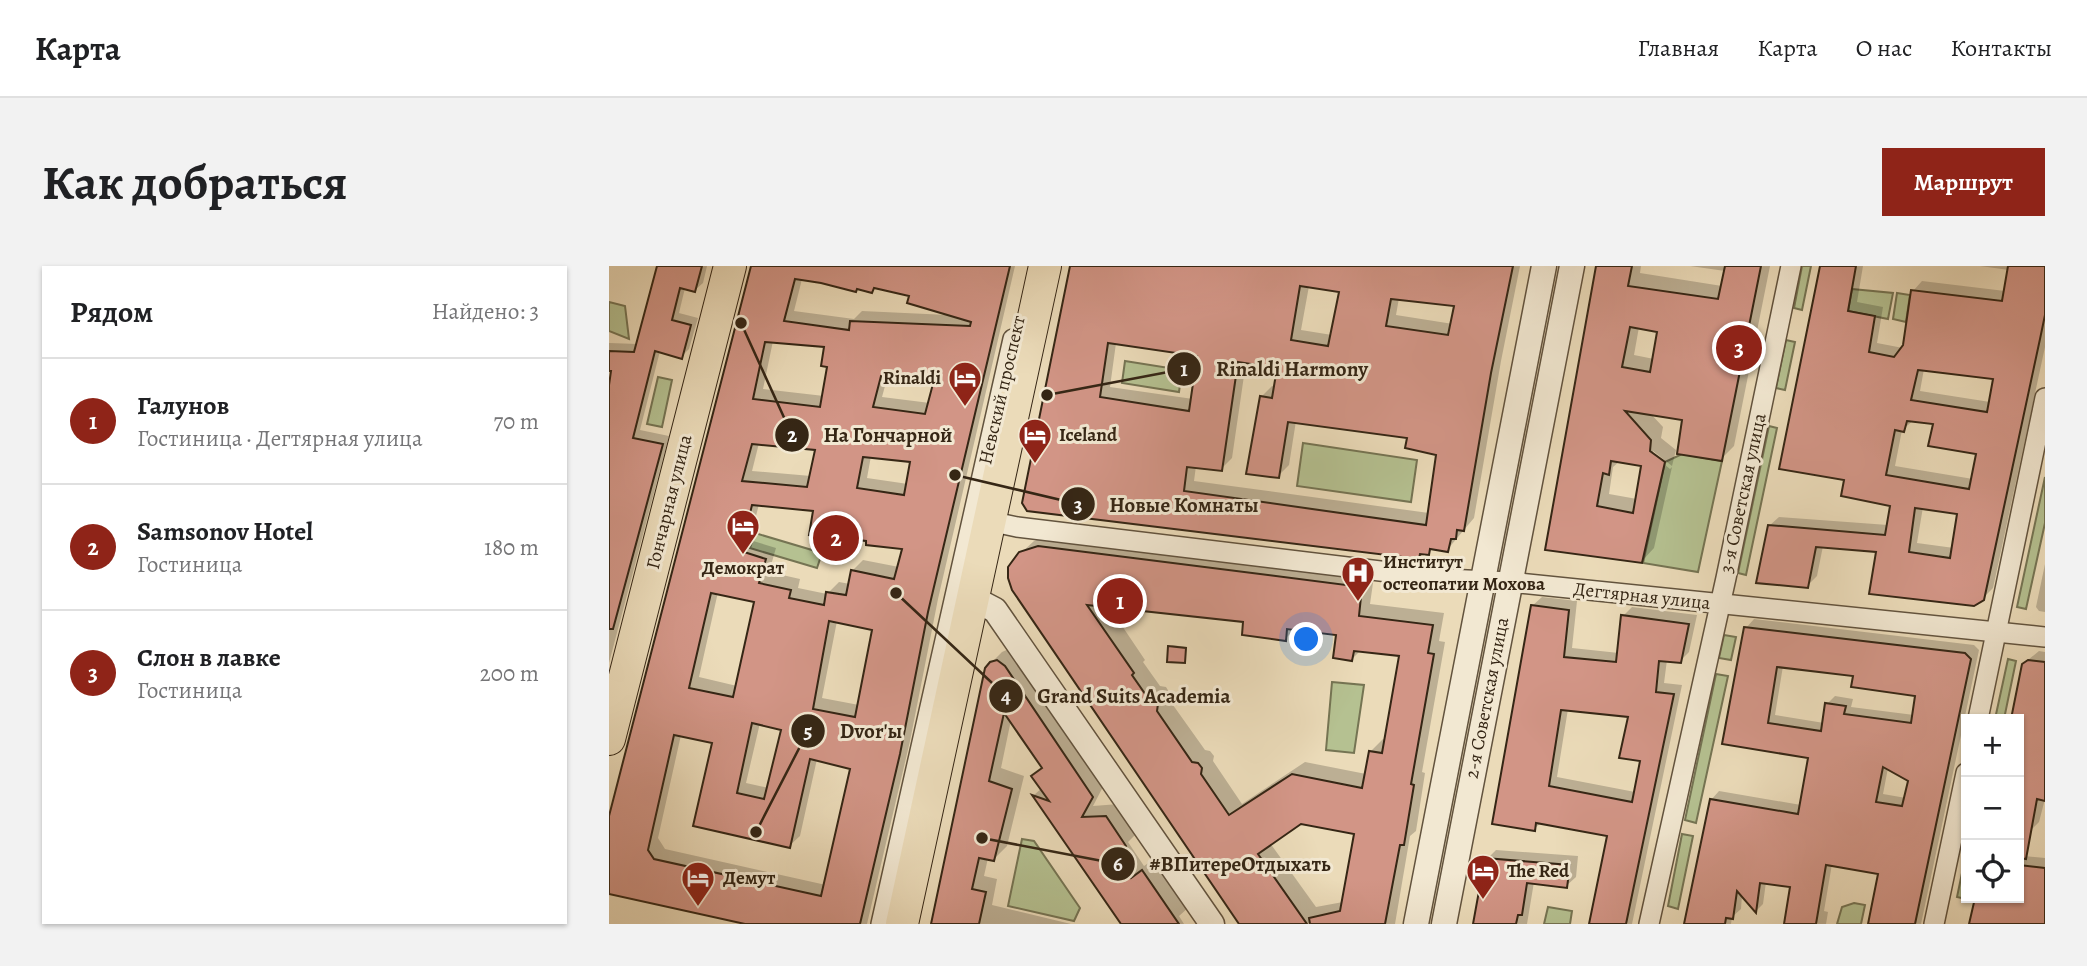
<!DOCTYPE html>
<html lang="ru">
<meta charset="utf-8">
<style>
body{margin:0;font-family:Alegreya,serif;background:#f2f2f2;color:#202124}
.controls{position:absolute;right:21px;bottom:21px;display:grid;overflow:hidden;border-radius:0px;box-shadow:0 2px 5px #0004}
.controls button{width:63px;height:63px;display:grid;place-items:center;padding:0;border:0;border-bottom:2px solid #e0e0e0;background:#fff;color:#202124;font:35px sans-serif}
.you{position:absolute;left:698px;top:374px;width:24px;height:24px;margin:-18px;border:5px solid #fff;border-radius:50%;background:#1a73e8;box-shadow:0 0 0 10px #1a73e833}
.badge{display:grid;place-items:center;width:46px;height:46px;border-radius:50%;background:#8f2418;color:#fff;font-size:23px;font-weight:700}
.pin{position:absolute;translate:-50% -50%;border:4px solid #fff;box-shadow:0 2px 7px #0006}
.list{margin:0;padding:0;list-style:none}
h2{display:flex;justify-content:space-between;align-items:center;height:91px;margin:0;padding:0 28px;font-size:30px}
h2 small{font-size:23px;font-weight:400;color:#757577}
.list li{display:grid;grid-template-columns:46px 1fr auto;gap:21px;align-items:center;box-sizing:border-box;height:126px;padding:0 28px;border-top:2px solid #e0e0e0}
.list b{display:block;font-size:26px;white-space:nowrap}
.list p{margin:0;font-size:23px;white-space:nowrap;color:#757577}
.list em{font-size:23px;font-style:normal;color:#757577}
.icon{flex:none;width:38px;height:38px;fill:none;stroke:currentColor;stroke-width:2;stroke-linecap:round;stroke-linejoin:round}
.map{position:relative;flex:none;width:1436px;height:658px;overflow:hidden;border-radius:0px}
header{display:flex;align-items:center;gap:42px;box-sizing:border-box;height:98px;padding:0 35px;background:#fff;border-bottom:2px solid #e0e0e0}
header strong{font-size:33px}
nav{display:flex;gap:38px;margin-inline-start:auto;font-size:24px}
.intro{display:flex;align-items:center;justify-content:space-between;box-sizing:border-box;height:168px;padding:0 42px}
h1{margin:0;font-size:49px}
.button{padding:18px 32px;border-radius:0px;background:#8f2418;color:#fff;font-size:24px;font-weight:700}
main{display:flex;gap:42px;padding:0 42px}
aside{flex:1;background:#fff;border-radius:0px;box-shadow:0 2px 5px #0004}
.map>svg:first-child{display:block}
.green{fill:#b5c191;stroke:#757453;stroke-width:2}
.shadow{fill:#0003;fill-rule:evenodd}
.building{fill:#d29586;stroke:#352615;stroke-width:2;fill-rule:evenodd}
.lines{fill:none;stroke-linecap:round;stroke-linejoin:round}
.minor-casing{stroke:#62533e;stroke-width:22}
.tertiary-casing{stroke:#62533e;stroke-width:27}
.primary-casing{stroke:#352615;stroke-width:34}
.minor{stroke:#f2e8d2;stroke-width:19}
.tertiary{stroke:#f2e8d2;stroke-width:24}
.primary{stroke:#ebdbb9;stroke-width:32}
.labels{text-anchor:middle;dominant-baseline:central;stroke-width:6;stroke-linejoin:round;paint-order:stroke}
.poi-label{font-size:19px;font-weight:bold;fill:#352615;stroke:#f2e8d2;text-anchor:start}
.street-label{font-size:19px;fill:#352615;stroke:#f2e8d2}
.leader{fill:none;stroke:#352615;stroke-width:2.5}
.callout-dot{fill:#352615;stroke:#f2e8d2;stroke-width:2.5}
.mark-label{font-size:21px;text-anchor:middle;font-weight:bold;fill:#fff}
.callout-label{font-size:21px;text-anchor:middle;font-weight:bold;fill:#352615;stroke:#f2e8d2;stroke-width:6;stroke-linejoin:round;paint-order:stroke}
</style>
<header>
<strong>Карта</strong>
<nav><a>Главная</a><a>Карта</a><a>О нас</a><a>Контакты</a></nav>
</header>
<div class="intro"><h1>Как добраться</h1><a class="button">Маршрут</a></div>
<main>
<aside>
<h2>Рядом<small>Найдено: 3</small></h2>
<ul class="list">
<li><span class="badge">1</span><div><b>Галунов</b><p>Гостиница · Дегтярная улица</p></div><em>70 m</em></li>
<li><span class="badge">2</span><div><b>Samsonov Hotel</b><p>Гостиница</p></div><em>180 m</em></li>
<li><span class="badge">3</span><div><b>Слон в лавке</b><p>Гостиница</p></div><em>200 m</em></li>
</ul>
</aside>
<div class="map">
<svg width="1436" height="658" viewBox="0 0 1436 658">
<rect width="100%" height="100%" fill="#ebdbb9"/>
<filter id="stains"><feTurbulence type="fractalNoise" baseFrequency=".00286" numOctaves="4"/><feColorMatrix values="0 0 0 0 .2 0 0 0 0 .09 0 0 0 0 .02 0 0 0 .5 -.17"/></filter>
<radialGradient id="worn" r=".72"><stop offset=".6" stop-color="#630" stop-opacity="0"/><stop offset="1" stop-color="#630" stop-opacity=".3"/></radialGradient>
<g class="green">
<path d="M1193,0H1202L1193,44L1185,42Z"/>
<path d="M1243,23L1284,27L1279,53L1239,45Z"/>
<path d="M1288,27L1301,29L1297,56L1284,53Z"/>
<path d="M0,36L16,40L20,73L0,65Z"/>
<path d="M1177,74L1186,76L1176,124L1167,122Z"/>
<path d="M516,95L573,104L570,126L513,117Z"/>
<path d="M49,111L63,114L53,161L38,158Z"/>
<path d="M1160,160L1168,162L1137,309L1129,307Z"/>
<path d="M694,177L808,194L802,236L688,220Z"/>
<path d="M1073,188L1113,195L1089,306L1034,297L1056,196Z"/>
<path d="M1436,211V257L1417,343L1408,341Z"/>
<path d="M146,267L213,287L208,302L141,282Z"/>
<path d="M1115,369L1127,371L1122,394L1110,392Z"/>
<path d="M1399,393L1407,395L1395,453H1386Z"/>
<path d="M1107,408L1119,410L1087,557L1076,554Z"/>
<path d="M723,416L755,419L745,487L717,484Z"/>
<path d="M1073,568L1084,570L1069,643L1059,640Z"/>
<path d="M413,573L425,575L471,642L465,655L399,640Z"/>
<path d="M1357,588V633L1348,631Z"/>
<path d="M1245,637L1256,639L1252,658H1228L1233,641Z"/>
<path d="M939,641L963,645L961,658H935Z"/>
</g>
<g class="shadow">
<path d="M50,0H98L94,17L86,24L76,22L70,47L89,52L80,83L72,91L51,85L31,164L60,170L0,397V130L4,103H0V77L29,78Z"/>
<path d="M144,0H406L329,333L301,475L258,658H144L0,626V558ZM193,13L247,25L250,21L263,25L267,21L302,28L339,49L253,45L245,53L185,45ZM164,75L217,80L220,100L215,130L154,123ZM279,109L327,112L321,137L273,131ZM150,177L209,182L202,210L143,205ZM262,190L303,194L299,218L258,212ZM150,238L206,243L259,274L296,282L290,301L254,294L243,305L241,318L230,316L218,328L189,322L191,313L160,306L167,282L141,274ZM109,326L147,335L128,420L90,411ZM228,355L265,362L250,439L213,432ZM151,457L174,462L160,522L137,517ZM72,469L105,476L86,559L180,580L191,570L208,493L243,501L217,619L56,583L49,572Z"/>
<path d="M463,0H911L892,95L865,252L838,284L825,282L810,291L419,243ZM700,20L732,25L723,69L692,64ZM790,32L847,39L844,58L787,49ZM507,77L590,89L584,133L501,121ZM637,96L670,101L667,121L663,120L652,131L669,210L680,199L687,155L800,170L829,187L820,247L585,215L587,200L612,203L623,192Z"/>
<path d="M989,0H1032L1031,7L1113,20L1116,5L1081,0H1161L1125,180L1112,193L1075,153L1041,147L1054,161L1052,172L1067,184L1063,200L1044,185V189L1061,203L1063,201L1045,282L1033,295L938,283ZM1030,61L1050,65L1045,93L1025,89ZM1011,195L1034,199L1028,233L1000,228L1004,201Z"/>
<path d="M1213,0H1254L1248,36L1274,41L1268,77L1294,82L1304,25L1313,15L1396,25L1400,4L1371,0H1436V81L1384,322L1374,332L1269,285L1214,280L1208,310L1198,320L1160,260L1170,251L1279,259L1283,238L1237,213ZM1315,103L1386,112L1381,136L1311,125ZM1305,154L1326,157L1370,186L1364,213L1286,200L1293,164ZM1314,241L1350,246L1345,282L1308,277Z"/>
<path d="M442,269L765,310L761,338L835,347L830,375L836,376L813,506L816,507L807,565L801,570L786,658H633L412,287L425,275ZM499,339L636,355L676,373L687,362L729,368L743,393L752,384L792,389L777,474L774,473L761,486L757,508L696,496L633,538L604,495L605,490L601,485L596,484L559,432L560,426L557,421L551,420L534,396L536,394ZM692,556L747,566L734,636L707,641L661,577Z"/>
<path d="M1436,298V346L1430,345L1427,341Z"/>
<path d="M933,331L968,335L963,382L1010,387L1014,350L1023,341L1088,349L1080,386L1071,395L1058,394L1055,417L1073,419L1023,658H983L1000,569L933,556L925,563L923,340ZM959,443L1021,450L1033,494L1026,526L948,511Z"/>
<path d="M1145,353L1365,379L1370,384L1312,658H1261L1271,606L1223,598L1215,645L1219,646L1217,658H1177L1183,620L1157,616L1154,638L1147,645L1133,629L1132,643L1123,651L1122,658H1077L1102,534L1110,525L1192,539L1201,490L1115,477L1137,362ZM1174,400L1246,408L1308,429L1305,449L1242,441L1244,433L1226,430L1218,438L1215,457L1166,449ZM1279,502L1301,515L1297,532L1274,528Z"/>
<path d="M563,379L578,381L575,396L561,381Z"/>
<path d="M402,382L496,517L484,540L510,538L529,566L519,576L535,600L547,592L580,641L570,650L575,658H514L425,529L433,522L424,510L434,500L402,454L392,502L415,510L398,580L385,593L379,592L375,610L388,613L383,639L462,658H324L380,399L393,386Z"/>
<path d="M1430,385L1436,386V533L1430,556L1421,565L1415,590L1436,592V658H1363L1368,632H1410V453H1404L1414,398Z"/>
<path d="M887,584L969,590L967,611L957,620L925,616L918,658H865L878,593Z"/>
</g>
<g class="building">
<path d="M48,0H93L86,26L71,22L63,54L82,59L73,93L46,85L24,172L54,178L4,363H0V119L2,105H0V85L25,86Z"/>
<path d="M142,0H401L319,346L291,488L251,658H136L0,628V550ZM186,13L212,17L247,26L248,23L263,27L265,22L300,30L298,37L362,56L361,60L241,55L240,64L175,55ZM156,76L215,81L212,100L218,101L211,141L144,133ZM272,110L325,114L316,148L264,141ZM143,178L206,184L198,221L133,215ZM254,191L301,196L295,229L248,222ZM143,239L204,245L200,269L257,275V279L293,283L285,313L242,304L237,329L217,326L215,339L180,332L182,324L150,317L157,293L132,285ZM102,327L145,336L124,431L80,422ZM220,355L263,364L246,451L204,443ZM143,457L172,464L155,533L128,527ZM65,469L103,477L84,560L181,582L201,493L241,503L212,630L45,593L39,584Z"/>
<path d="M461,0H904L882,107L855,265L848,264L847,273H842L839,286L821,283L820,289L811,288L810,293L418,245L413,237ZM691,20L730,26L719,80L682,74ZM782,33L845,40L839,69L777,60ZM499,77L588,90L580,145L491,131ZM629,96L668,102L663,132L651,130L637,208L670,212L679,156L798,172L796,182L827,189L817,259L575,225L578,201L613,205Z"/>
<path d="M987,0H1023L1019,20L1109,33L1116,0H1152L1113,195L1068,188L1073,154L1016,145L1042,174L1041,185L1056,196L1033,297L936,284ZM1021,61L1048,66L1041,106L1013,101ZM1002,195L1032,200L1024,247L988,240L994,207L1000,209Z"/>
<path d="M1211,0H1247L1239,45L1266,50L1260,86L1285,91L1294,79L1302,24L1393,35L1399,0H1436V49L1431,73L1375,334L1365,340L1260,328L1267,286L1207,281L1199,322L1147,317L1159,259L1276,269L1281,240L1232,230L1235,214L1170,203ZM1309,104L1384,113L1378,146L1302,134ZM1298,155L1324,158L1319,180L1367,188L1360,223L1277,209L1286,164L1295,166ZM1306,242L1348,248L1341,292L1300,286Z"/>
<path d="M429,280L753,321L750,350L824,359L819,387L825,388L802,518L805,519L795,579H791L776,658H701L700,652L731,645L745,568L692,558L649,588L698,658H630L403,324L399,312V301L410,286ZM478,339L634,356L633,369L677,375L678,363L727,369L724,392L743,395L745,385L790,390L773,487L760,485L753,522L683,508L620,549L592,508L593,502L589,497L583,496L548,445L549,438L545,432H539L523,409L525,407Z"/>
<path d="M922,339L960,344L955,391L1007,396L1012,349L1080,358L1072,397L1050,395L1047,426L1065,428L1017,658H980L998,570L927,557L926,565L883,558ZM952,444L1019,451L1010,492L1031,495L1023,536L940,520Z"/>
<path d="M1135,361L1356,387L1362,393L1306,658H1259L1269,608L1217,599L1207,658H1175L1181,621L1151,617L1147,647L1128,625L1124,653L1117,652L1116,658H1075L1101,533L1189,548L1199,492L1113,478ZM1168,401L1244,410L1242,421L1306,430L1302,457L1235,448L1237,440L1216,437L1212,465L1159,457ZM1274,501L1299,515L1293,540L1267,536Z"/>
<path d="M559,380L577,382L576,397L558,396Z"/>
<path d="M388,394L396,400L484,531L473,551L497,550L517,580L507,588L522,612L533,604L570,658H512L423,529L440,535L422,510L433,502L395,447L380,515L403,523L385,595L370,592L363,623L377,626L370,658H322L376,402L381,396Z"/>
<path d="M1419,394L1436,396V535L1428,533L1417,593L1410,592V453H1402L1413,398Z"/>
<path d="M876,592L961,599L958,622L918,617L913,649H909L907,658H864Z"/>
<path d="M1410,599L1436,602V658H1360L1366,632H1410Z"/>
</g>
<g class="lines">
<defs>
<g id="minor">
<path d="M380,255L408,261L837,313L901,316L1436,371"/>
<path d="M1369,453L1436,132"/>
<path d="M272,658L404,73"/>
<path d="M1040,658L1117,312L1182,0"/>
<path d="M1325,658L1357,507"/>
</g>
<g id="tertiary">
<path d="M363,332L386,344L603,658"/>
<path d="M807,658L935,0"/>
<path d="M835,658C876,438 920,219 963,0"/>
</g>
<g id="primary">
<path d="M0,473L121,0"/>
<path d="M293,658L436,0"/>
</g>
</defs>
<use href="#minor" class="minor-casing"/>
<use href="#tertiary" class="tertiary-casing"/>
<use href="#primary" class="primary-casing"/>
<use href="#minor" class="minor"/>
<use href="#tertiary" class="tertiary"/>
<use href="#primary" class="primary"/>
</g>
<defs>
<symbol id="hotel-pin" viewBox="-11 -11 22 30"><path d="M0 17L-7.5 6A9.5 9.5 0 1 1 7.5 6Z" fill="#8f2418" stroke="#f2e8d2"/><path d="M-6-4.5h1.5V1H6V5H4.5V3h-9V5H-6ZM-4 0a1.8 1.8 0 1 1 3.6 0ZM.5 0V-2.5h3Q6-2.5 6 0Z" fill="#fff"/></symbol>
<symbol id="hospital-pin" viewBox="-11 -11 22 30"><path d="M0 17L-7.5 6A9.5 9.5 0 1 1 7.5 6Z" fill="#8f2418" stroke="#f2e8d2"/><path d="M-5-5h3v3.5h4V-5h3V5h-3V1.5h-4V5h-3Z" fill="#fff"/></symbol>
</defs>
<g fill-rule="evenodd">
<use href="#hotel-pin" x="337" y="93" width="38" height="52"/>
<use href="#hotel-pin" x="407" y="150" width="38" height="52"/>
<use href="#hotel-pin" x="115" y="241" width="38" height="52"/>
<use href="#hospital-pin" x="730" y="288" width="38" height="52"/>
<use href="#hotel-pin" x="855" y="586" width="38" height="52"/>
<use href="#hotel-pin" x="70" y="593" width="38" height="52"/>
</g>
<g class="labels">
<g class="poi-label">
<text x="332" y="112" text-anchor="end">Rinaldi</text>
<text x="450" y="169">Iceland</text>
<text x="774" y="296">Институт<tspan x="774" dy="22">остеопатии Мохова</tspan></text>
<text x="134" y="302" text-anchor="middle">Демократ</text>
<text x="898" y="605">The Red</text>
<text x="114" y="612">Демут</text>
</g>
<g class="street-label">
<text transform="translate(393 124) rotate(-77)">Невский проспект</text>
<text transform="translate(1134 227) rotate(-78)">3-я Советская улица</text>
<text transform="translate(60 236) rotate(-76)">Гончарная улица</text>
<text transform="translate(1033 330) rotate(6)">Дегтярная улица</text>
<text transform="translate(878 432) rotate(-79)">2-я Советская улица</text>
</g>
</g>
<path class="leader" d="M438 129L575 103M132 57L183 169M346 209L469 238M287 327L397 430M147 566L199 465M373 572L509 598"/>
<g class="callout-dot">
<circle cx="438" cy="129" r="7"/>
<circle cx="132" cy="57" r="7"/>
<circle cx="346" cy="209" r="7"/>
<circle cx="287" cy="327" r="7"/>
<circle cx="147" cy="566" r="7"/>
<circle cx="373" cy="572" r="7"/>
<circle cx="575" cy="103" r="18"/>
<circle cx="183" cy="169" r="18"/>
<circle cx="469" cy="238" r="18"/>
<circle cx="397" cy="430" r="18"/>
<circle cx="199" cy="465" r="18"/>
<circle cx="509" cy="598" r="18"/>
</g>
<g class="mark-label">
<text x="575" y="110">1</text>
<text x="183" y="176">2</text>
<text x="469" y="246">3</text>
<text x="397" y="437">4</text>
<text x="199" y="472">5</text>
<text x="509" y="605">6</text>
</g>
<g class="callout-label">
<text x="683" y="110">Rinaldi Harmony</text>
<text x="279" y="176">На Гончарной</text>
<text x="575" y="246">Новые Комнаты</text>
<text x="525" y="437">Grand Suits Academia</text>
<text x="262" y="472">Dvor'ы</text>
<text x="631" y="605">#ВПитереОтдыхать</text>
</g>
<rect width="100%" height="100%" filter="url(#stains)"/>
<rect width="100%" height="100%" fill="url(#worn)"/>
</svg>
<div class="controls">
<button>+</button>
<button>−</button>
<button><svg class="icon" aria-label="locate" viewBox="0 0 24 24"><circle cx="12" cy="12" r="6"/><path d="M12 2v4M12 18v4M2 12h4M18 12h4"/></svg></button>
</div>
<div class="you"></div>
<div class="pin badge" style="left:511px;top:335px">1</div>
<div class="pin badge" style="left:227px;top:272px">2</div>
<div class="pin badge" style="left:1130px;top:82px">3</div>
</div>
</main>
